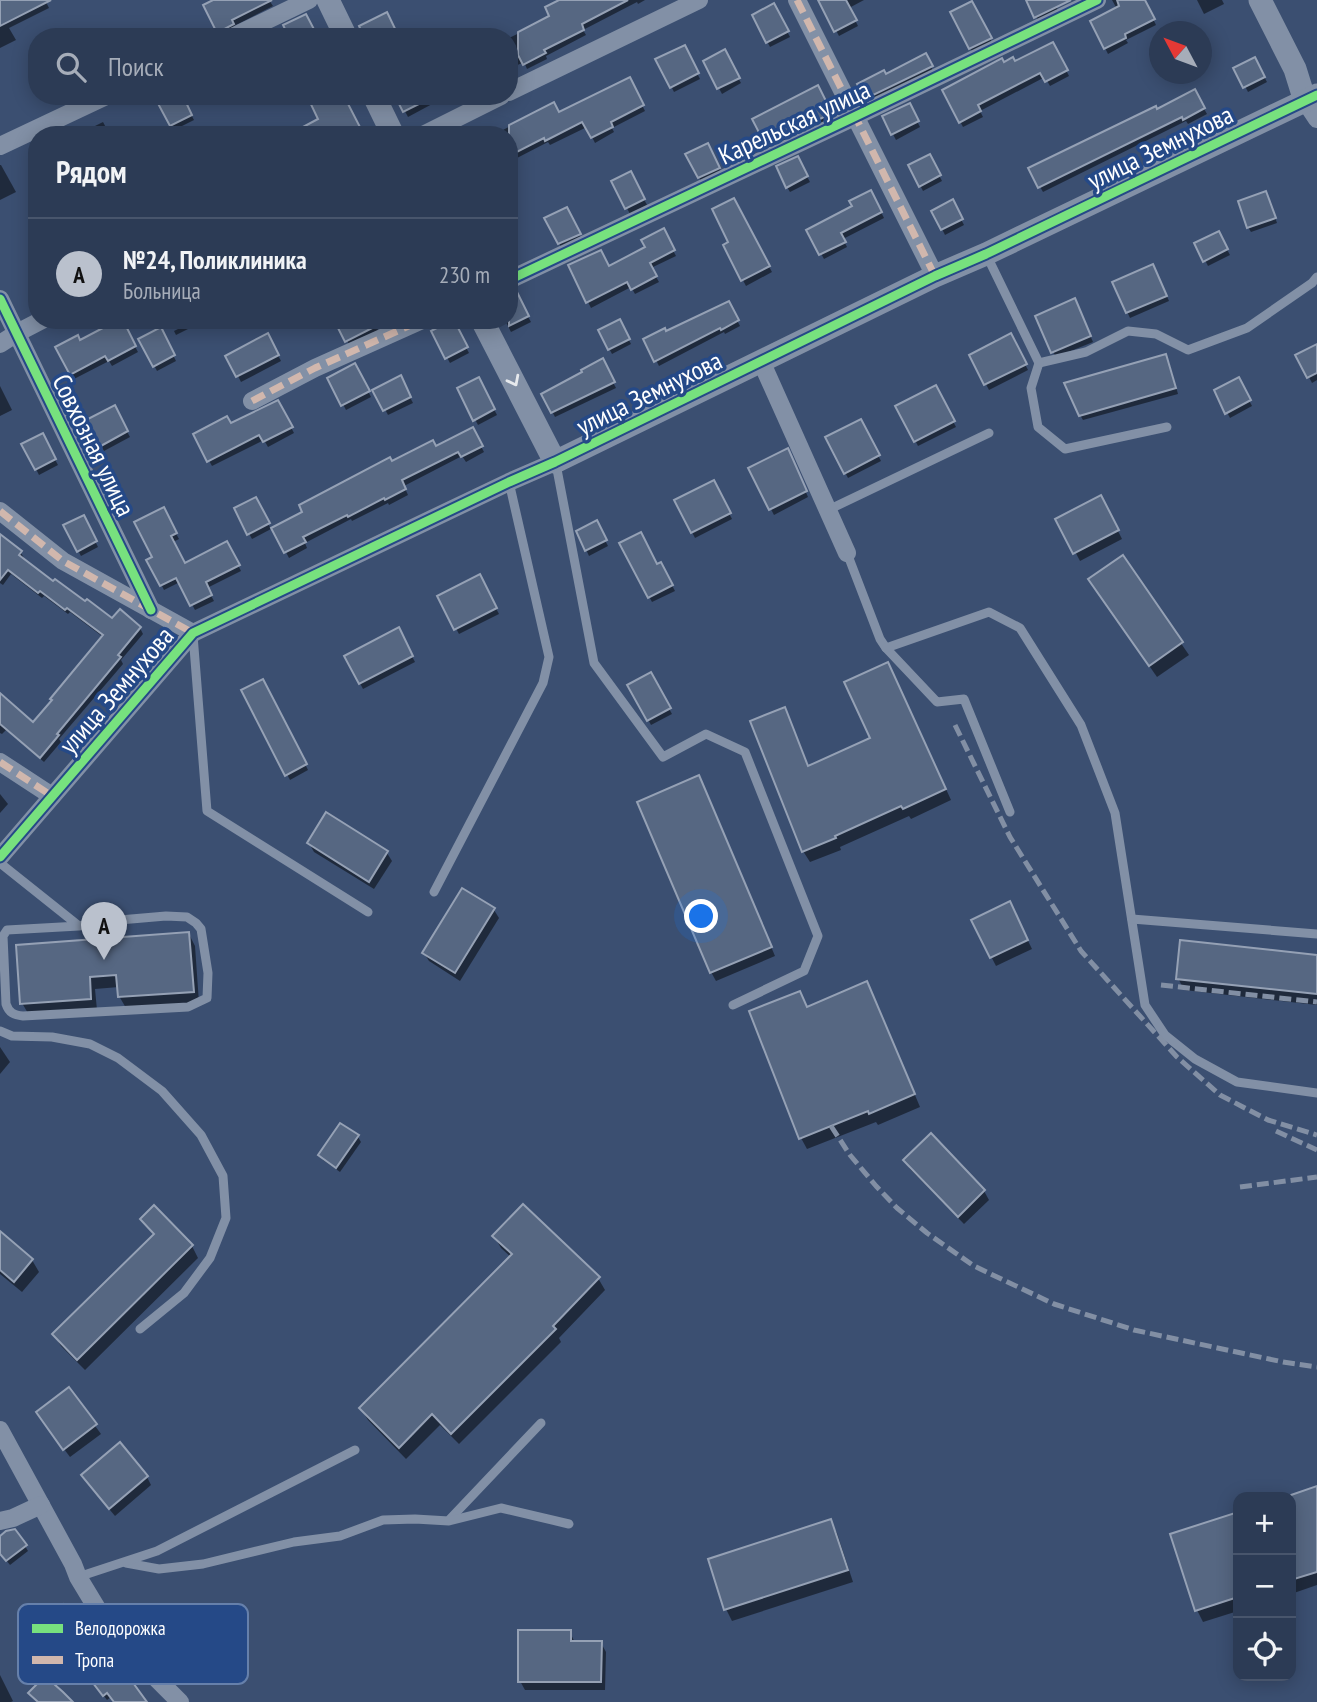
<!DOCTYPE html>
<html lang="ru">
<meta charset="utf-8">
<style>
body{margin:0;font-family:"PT Sans Narrow",sans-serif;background:#34425b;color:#f1f3f6}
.controls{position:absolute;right:21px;bottom:21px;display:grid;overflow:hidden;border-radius:14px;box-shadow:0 4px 18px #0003}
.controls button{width:63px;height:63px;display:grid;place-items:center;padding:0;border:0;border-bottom:2px solid #48556c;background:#2c3b55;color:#f1f3f6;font:35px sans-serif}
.compass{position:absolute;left:1149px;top:21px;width:63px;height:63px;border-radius:50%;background:#2c3b55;box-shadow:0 4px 18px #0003;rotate:311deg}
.you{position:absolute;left:702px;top:917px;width:24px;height:24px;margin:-18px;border:5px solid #fff;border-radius:50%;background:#1a73e8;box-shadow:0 0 0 10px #1a73e833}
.badge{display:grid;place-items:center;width:46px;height:46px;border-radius:50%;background:#bac1cd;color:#111;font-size:23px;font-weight:700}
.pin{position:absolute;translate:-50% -58px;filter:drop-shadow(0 2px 4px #0008)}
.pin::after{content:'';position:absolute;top:37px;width:24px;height:21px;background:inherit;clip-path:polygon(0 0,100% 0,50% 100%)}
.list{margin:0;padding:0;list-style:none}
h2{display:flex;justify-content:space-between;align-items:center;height:91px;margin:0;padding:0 28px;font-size:30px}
h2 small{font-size:23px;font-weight:400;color:#a6adb9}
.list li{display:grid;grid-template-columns:46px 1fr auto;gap:21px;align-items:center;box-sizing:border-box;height:112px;padding:0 28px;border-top:2px solid #48556c}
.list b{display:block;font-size:26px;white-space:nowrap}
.list p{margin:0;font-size:23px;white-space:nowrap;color:#a6adb9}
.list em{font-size:23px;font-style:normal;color:#a6adb9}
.icon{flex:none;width:38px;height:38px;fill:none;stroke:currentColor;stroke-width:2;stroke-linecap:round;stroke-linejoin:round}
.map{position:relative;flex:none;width:1317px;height:1702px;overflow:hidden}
.search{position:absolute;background:#2c3b55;box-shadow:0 4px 18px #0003;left:28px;top:28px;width:490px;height:77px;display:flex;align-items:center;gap:18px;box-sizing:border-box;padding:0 24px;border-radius:28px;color:#a6adb9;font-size:26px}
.panel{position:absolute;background:#2c3b55;box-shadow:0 4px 18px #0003;left:28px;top:126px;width:490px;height:203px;border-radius:28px}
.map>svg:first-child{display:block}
.shadow{fill:#0007}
.building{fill:#566782;stroke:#95a1b5;stroke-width:2}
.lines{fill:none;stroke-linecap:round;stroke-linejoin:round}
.service{stroke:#8290a6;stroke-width:9}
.minor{stroke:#8290a6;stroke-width:18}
.tertiary{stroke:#8290a6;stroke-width:23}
.rail{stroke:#828fa4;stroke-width:5;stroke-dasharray:12 5;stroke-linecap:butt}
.quiet{stroke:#d1b7ad;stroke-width:7;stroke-dasharray:14 7;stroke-linecap:butt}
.cycleway-casing{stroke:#254987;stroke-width:13}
.cycleway{stroke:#77e17e;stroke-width:9}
.oneway{stroke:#e6e9ed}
.labels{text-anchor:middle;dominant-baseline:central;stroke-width:7;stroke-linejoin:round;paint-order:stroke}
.street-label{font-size:26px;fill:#fff;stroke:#254987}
.key{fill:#254987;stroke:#6680ab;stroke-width:2}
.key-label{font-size:19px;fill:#fff}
</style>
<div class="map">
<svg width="1317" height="1702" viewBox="0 0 1317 1702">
<rect width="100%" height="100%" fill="#3b4f71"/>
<g class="shadow">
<path d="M16,0H45L49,8L9,28L16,40L0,48V8Z"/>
<path d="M217,0H269L273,6L234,26L235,30L221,37L205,6Z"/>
<path d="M563,0H645L638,4L637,2L583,30L586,35L546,56L547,59L527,69L524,62L509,69V38L552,17Z"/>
<path d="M820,0H864L849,8L858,26L839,36Z"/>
<path d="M1027,0H1053L1059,12L1039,22Z"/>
<path d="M1112,0H1144L1156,25L1126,40L1128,43L1108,54L1092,22L1117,9Z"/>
<path d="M1197,0H1222L1224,4L1204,14Z"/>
<path d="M972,3L993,44L973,53L952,13Z"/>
<path d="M774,6L790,37L770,47L754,16Z"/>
<path d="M1053,44L1069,76L1050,86L1045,77L980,111L983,117L963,127L944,91L1004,64L1015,63Z"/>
<path d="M684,47L700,79L674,92L658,60Z"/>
<path d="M724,52L741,83L722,94L705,62Z"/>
<path d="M925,56L934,72L869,104L859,84L886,76Z"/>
<path d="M1255,60L1267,82L1248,92L1236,69Z"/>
<path d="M629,79L645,111L612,128L614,132L595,143L587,127L550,145L548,142L517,158L509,143V135H505L503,130L553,104L558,114Z"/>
<path d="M817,88L833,119L770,151L754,120Z"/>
<path d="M1194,91L1207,114L1188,124L1186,121L1043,192L1030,169L1157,111Z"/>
<path d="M181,96L194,120L174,130L158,99Z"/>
<path d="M397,96H431L434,103L408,117Z"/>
<path d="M909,105L920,127L896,140L884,117Z"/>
<path d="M103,122L110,135H85L83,132Z"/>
<path d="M478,126L482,135H462Z"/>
<path d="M707,145L722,173L702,183L688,155Z"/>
<path d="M929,156L942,181L923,191L910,166Z"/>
<path d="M797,158L810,182L790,192L787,187Z"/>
<path d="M0,165H1L16,192L0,200Z"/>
<path d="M630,173L647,205L630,214L613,182Z"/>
<path d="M871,192L884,218L843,239L847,247L824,259L808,230L854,207Z"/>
<path d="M1269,199L1277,223L1251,232L1248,227Z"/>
<path d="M733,200L772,272L746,286L725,246L731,243Z"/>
<path d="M952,202L964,225L945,235L933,211Z"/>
<path d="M566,209L582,239L562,249L547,219Z"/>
<path d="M663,231L676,256L651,268L659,282L635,294L631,287L591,308L570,266L608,268L647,248Z"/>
<path d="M1218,233L1230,255L1208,266L1197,244Z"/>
<path d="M1156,271L1169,301L1130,318L1114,283Z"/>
<path d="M517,297L531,322L511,332L505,320H509Z"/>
<path d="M728,303L740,326L725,334L724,332L659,366L646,340L666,333Z"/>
<path d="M1077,306L1093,342L1056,357L1053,352Z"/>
<path d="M169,320H188L173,328Z"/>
<path d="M373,320L379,332L350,346L337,322Z"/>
<path d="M121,321L138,352L112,366L109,361L74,379L58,348L80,342Z"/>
<path d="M194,321L196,325L176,335L174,331Z"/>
<path d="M619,321L631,344L612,354L600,331Z"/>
<path d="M453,322L469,353L450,363L433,332Z"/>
<path d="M160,329L176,361L157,371L140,339Z"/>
<path d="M1010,335L1028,370L989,390L971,356Z"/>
<path d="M268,336L281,361L241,382L228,356Z"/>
<path d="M1317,346V380L1312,383L1298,356Z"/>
<path d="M1166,356L1169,362L1178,394L1083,420L1080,415Z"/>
<path d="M602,361L616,388L555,417L543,394Z"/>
<path d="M355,365L371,397L346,410L329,378Z"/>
<path d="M400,378L413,403L388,415L375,390Z"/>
<path d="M478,379L497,415L478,425L459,389Z"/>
<path d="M1238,379L1252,406L1230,418L1216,391Z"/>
<path d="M0,386L12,410L0,416Z"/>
<path d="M935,387L956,427L918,446L898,406Z"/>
<path d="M278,402L294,433L268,447L264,440L212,466L195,435L231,426Z"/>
<path d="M114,407L130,437L104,451L88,421Z"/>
<path d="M860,421L881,461L848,478L827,438Z"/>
<path d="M472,429L484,452L466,462L462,456L404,486L408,495L389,505L388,503L352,521L351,519L305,543L307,548L289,558L274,529L392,463L435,448Z"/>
<path d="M42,435L58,465L39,475L24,445Z"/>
<path d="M790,456L808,497L774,515L750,469Z"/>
<path d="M713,482L732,519L695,538L676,501Z"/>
<path d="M255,499L271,529L252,539L236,509Z"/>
<path d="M1105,505L1122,539L1080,561L1058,519Z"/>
<path d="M163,509L179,539L173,542L184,565L227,543L241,571L207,588L214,601L195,610L180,582L164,590L149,560L154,557Z"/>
<path d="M83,517L98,547L81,556L65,526Z"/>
<path d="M596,523L608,546L589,556L578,532Z"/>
<path d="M0,537L21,553L24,558L23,560L53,583L112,620L120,611L140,628L143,634L121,660L123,664L59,739L61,742L44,762L6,730L2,734L0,733V696L33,724L103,637L70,612L68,614L44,596L42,598L11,574L3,585L0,583Z"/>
<path d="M621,544L656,566L661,564L675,591L652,602Z"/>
<path d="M1122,557L1189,655L1157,677L1097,591Z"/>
<path d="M479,576L499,614L459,634L439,597Z"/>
<path d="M398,630L415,662L363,689L346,657Z"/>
<path d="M650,674L672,714L651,725L630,685Z"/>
<path d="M894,675L951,800L911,819L909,816L840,847L841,850L810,862L803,851L784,709L790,720L809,767L872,739Z"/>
<path d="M263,681L308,770L290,780L244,691Z"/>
<path d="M703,786L775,956L716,981L711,972Z"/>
<path d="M0,794L8,804L0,813Z"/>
<path d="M309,843L387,853L392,861L374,889L314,852Z"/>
<path d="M463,890L494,910L499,918L460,981L429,961L424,953Z"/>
<path d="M1014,912L1032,949L996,966L973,921Z"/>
<path d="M189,934L195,946L199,1003L126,1008L119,996V987L95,989L97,1010L29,1015L22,1003Z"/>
<path d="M1317,956V1005L1184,990L1178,978Z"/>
<path d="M866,984L873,995L920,1107L878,1125L876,1122L807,1149L801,1138L800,993L808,1009Z"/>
<path d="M0,1047L10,1062L0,1074Z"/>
<path d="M931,1136L984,1191L989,1200L964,1224L910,1169L905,1160Z"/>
<path d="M358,1137L361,1142L340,1172L323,1160L320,1155Z"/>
<path d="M142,1219L192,1246L198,1258L85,1370L61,1346L54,1335L154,1236Z"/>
<path d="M0,1233L32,1260L39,1272L22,1292L0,1274Z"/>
<path d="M494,1236L598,1278L605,1290L559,1338L561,1342L459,1444L440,1425L406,1459L368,1420L361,1409L512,1258L501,1248Z"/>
<path d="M69,1390L101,1434L70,1457L43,1421Z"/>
<path d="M83,1475L147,1477L151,1485L115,1516L88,1484Z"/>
<path d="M1317,1488V1585L1291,1594V1497H1288Z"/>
<path d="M1238,1513V1611L1203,1622L1197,1610L1172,1535Z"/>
<path d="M830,1521L837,1533L853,1582L732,1621L726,1609Z"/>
<path d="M0,1538L25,1546L28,1551L10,1565L0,1552Z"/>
<path d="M48,1625L106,1666L145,1702H115L111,1697L107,1700L90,1678L87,1680Z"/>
<path d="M570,1632L575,1643H601L606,1652L605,1690H525L520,1681Z"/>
<path d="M0,1675L13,1701L11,1702H0Z"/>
</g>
<g class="building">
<path d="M0,0H51L0,26Z"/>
<path d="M213,0H272L232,20L234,24L217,33L203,5Z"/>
<path d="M559,0H628L582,24L584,30L544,50L546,53L523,65L518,55V32L549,16L545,7Z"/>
<path d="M818,0H846L857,20L834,32Z"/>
<path d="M1026,0H1071L1034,18Z"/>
<path d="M1117,0H1145L1155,19L1125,34L1126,38L1104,49L1090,21L1119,6Z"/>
<path d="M972,1L992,38L969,49L950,12Z"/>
<path d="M774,3L789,31L766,43L752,15Z"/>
<path d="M387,12L399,37H364L359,26Z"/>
<path d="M306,14L318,37H289L283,25Z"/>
<path d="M1053,42L1068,70L1045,82L1040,73L978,105L981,111L959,123L942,90L1002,58L1004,62L1013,57L1015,61Z"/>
<path d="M685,45L699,73L670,88L655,59Z"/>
<path d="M725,49L740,78L717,89L703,61Z"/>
<path d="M926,53L933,66L865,99L857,84L884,70L886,74Z"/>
<path d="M1255,57L1265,77L1243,88L1233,68Z"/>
<path d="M630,77L644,105L611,122L613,127L591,138L582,122L545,141L544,138L513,154L509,146V125L554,102L559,112Z"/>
<path d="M818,85L832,113L766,146L752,119Z"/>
<path d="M1195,89L1205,108L1183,120L1182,117L1038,188L1028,168L1156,106L1157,109Z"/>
<path d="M154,96H183L192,115L170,126Z"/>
<path d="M307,96H344L362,131L353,135H288L318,119Z"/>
<path d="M395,96H435L403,112Z"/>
<path d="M910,103L919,121L891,135L882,116Z"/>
<path d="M708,143L720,168L698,178L685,154Z"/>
<path d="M930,154L941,175L919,187L908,165Z"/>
<path d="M798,156L808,176L786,188L776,166Z"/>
<path d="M631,171L645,199L625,209L611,181Z"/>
<path d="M871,190L882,212L841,233L846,242L819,255L806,230L852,206L849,201Z"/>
<path d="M1266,191L1276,218L1247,228L1238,201Z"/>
<path d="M734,198L770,266L741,281L723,245L728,242L712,209Z"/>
<path d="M953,199L963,219L941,230L931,211Z"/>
<path d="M567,207L581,234L558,244L544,218Z"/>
<path d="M664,228L675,250L650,263L657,276L631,290L627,282L586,303L568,265L601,250L609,266L645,247L641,240Z"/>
<path d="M1219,231L1228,249L1203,262L1194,243Z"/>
<path d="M1153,264L1167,296L1126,313L1112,282Z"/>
<path d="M516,290L529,316L509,326V291Z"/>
<path d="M1075,298L1091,336L1051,353L1035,316Z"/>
<path d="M729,301L739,320L721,330L720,328L654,362L643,339L665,328L666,331Z"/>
<path d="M620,319L630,339L608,350L598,330Z"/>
<path d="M118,320H123L136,346L108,361L105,356L70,375L55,347L78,335L80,340Z"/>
<path d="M334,320H388L345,342Z"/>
<path d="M452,320H454L468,347L445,359L431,331Z"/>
<path d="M161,327L175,355L153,367L138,339Z"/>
<path d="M268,333L279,355L236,377L225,356Z"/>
<path d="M1011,333L1027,364L984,385L969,355Z"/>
<path d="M1317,344V373L1307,378L1295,355Z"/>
<path d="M1166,354L1176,388L1079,416L1064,383Z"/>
<path d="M603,358L615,382L551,413L541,394L582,372L581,370Z"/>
<path d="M355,363L370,391L341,406L327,378Z"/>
<path d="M401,375L411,397L383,411L372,390Z"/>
<path d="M479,377L495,409L473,421L457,388Z"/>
<path d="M1239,377L1251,400L1225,414L1214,390Z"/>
<path d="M936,385L955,421L914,442L895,406Z"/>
<path d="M278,400L293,427L263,442L259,435L207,462L193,434L227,416L231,423Z"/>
<path d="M115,405L128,431L99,447L86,420Z"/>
<path d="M861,419L880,455L844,474L825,437Z"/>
<path d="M473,427L483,446L461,457L458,452L402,480L406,489L385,500L384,498L348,517L347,515L303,537L306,542L284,553L271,528L302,512L299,505L390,457L392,461L433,440L436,446Z"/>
<path d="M43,433L56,459L35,470L21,444Z"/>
<path d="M788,448L807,491L769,510L748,468Z"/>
<path d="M714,480L731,513L691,533L674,500Z"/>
<path d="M1101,495L1119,530L1073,554L1055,519Z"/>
<path d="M256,497L270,523L247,535L234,508Z"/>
<path d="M164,507L177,533L171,536L185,563L227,541L240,565L206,582L212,595L190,606L176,578L160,586L146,560L152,557L134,522Z"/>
<path d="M84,515L97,541L77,552L63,525Z"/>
<path d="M597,520L607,540L585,551L576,531Z"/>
<path d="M641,532L657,564L661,562L673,585L648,598L619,543Z"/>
<path d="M0,534L22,551L19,555L53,581L55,579L85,601L87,599L112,618L120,609L141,627L118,655L121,657L57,734L59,735L40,758L0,724V693L33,722L52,700L50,699L103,635L67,608L65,610L40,591L38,593L8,570L0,580Z"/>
<path d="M1123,555L1183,642L1149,666L1088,579Z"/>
<path d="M480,574L497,608L454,630L437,596Z"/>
<path d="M399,627L413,656L359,684L344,656Z"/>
<path d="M888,662L946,789L903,809L901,806L835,836L836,838L802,852L750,721L785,707L808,766L870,738L844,682Z"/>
<path d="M651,672L671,708L647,721L627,685Z"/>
<path d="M263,679L307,764L285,776L241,690Z"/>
<path d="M699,775L772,947L710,973L637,802Z"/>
<path d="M326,812L388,851L369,882L307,843Z"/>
<path d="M462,888L495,908L455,973L422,953Z"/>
<path d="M1010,901L1028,940L990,958L971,920Z"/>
<path d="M189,932L194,992L118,997L116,975L90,977L91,999L20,1004L16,945Z"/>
<path d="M1180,940L1317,955V994L1176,979Z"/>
<path d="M867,981L915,1094L869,1114L868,1111L799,1139L749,1011L800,991L807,1007Z"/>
<path d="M340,1123L359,1135L336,1168L318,1155Z"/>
<path d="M931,1133L985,1190L958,1217L903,1160Z"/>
<path d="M523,1204L600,1277L553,1326L556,1329L451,1434L432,1414L399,1448L359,1408L512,1254L492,1236Z"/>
<path d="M154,1205L193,1245L77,1360L52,1334L154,1234L140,1219Z"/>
<path d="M0,1231L33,1259L14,1282L0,1270Z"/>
<path d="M69,1387L97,1424L63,1450L36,1412Z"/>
<path d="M120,1442L148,1476L109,1509L81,1475Z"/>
<path d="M1317,1486V1572L1291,1580V1495Z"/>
<path d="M1238,1512V1597L1195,1611L1170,1534Z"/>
<path d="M831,1519L848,1570L724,1610L708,1559Z"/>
<path d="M15,1529L27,1545L6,1561L0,1554V1536L6,1531Z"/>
<path d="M63,1604L77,1622L76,1623L106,1664L109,1661L126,1683L131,1680L147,1702H114L107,1693L103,1696L86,1674L83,1676L42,1619Z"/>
<path d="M518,1630H571V1641H602L601,1682H518Z"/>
<path d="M45,1676L63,1692L73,1702H38L28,1693Z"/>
</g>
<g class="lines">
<g class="service">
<path d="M987,256L1039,363L1086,352L1128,331L1156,334L1188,350L1247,328L1312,283L1317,277"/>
<path d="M1039,363L1031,388L1038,427L1065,449L1167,427"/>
<path d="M556,464L594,663L663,757L706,734L745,752L818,936L804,971L733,1005"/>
<path d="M828,510L989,433"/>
<path d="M847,553L880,639L886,648L937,702L964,699L1010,812"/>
<path d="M193,635L207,811L368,912"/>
<path d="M886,648L989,612L1020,628L1081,725L1115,813L1145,1005L1165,1035L1195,1059L1237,1082L1317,1093"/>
<path d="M0,863L79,926L108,921L166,916L187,917L196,923L201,929L208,973L207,998L188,1007L23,1016C14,1015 9,1013 6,1004L3,936L7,930L79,926"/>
<path d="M434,892L543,683L549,657L509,482"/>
<path d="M1132,919L1317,934"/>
<path d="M0,1031L12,1036L52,1037L90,1044L118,1058L162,1091L201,1135L223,1176L226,1218L210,1258L184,1293L140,1329"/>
<path d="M450,1519L541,1423"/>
<path d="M126,1563L159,1569L203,1564L294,1542L340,1536L383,1520L415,1519L449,1521L501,1508L569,1524"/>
<path d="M78,1577L157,1551L355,1450"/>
</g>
<g class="minor">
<path d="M797,0L935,276"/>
<path d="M232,37L309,0"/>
<path d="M509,92L699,0"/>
<path d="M1305,101L1317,119"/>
<path d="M423,135L501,96"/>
<path d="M0,146L106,96"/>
<path d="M509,280L854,117L1097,0"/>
<path d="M0,299L151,610"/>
<path d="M0,344L17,333L42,320"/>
<path d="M761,361L847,553"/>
<path d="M252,401L315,368L422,320"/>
<path d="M0,511L63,561L193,633"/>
<path d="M0,762L52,796"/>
<path d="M0,857L193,633L509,482L555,462"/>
<path d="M0,1430L73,1564L78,1577L113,1635L180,1702"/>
<path d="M0,1521L13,1518L41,1505"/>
</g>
<g class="tertiary">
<path d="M328,0L346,37"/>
<path d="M1260,0L1295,69L1305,101"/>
<path d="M374,96L393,135"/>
<path d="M482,320L555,462L935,276L986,254L1317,95"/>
</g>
<g class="rail">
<path d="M955,725L1010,837L1081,951L1177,1057L1220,1095L1268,1120L1317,1135"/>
<path d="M1161,985L1317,1002"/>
<path d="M831,1126L850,1155L876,1186L897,1208L927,1233L974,1266L1054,1304L1134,1330L1283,1362L1317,1367"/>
<path d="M1276,1131L1317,1150"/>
<path d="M1240,1187L1317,1177"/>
</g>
<g class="quiet">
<path d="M797,0L935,276"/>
<path d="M252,401L315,368L422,320"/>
<path d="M0,511L63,561L193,633"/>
<path d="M0,762L52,796"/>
</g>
<defs>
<g id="cycleway">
<path d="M509,280L854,117L1097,0"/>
<path d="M0,299L151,610"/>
<path d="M0,857L193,633L509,482L555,462L935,276L986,254L1317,95"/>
</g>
</defs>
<use href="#cycleway" class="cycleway-casing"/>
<use href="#cycleway" class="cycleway"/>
</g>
<defs><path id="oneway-chevron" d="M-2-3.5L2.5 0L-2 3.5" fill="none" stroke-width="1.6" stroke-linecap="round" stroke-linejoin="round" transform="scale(1.75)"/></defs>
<use class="oneway" href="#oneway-chevron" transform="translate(514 381) rotate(63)"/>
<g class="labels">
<g class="street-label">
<text transform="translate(794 122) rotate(-25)">Карельская улица</text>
<text transform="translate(1160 147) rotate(-26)">улица Земнухова</text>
<text transform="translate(649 393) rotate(-26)">улица Земнухова</text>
<text transform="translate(94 445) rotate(64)">Совхозная улица</text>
<text transform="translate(116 690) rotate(-49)">улица Земнухова</text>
</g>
</g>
<rect x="18" y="1604" width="230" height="80" rx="10" class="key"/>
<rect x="32" y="1624" width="31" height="9" fill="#77e17e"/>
<rect x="32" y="1656" width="31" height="8" fill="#d1b7ad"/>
<g class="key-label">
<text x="75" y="1635">Велодорожка</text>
<text x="75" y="1667">Тропа</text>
</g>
</svg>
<div class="controls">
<button>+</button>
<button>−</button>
<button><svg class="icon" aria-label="locate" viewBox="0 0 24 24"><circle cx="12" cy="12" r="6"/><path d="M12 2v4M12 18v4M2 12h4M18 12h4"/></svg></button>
</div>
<svg class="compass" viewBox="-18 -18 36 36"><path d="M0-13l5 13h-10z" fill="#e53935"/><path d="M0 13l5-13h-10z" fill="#a6adb9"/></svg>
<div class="you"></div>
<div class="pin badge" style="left:104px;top:960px">A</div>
<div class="search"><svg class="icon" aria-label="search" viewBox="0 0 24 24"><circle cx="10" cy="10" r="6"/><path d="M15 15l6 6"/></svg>Поиск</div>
<section class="panel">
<h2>Рядом<small></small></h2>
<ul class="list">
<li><span class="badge">A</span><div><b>№24, Поликлиника</b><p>Больница</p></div><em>230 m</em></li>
</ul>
</section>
</div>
